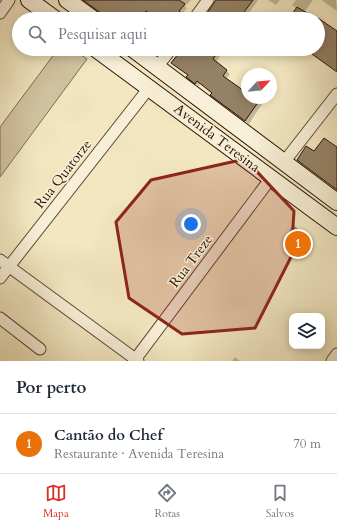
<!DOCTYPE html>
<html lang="pt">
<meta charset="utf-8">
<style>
body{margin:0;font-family:Cardo,serif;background:#f6f6f7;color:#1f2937}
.controls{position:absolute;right:12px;bottom:12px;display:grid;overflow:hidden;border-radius:8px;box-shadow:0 2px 10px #0003}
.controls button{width:36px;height:36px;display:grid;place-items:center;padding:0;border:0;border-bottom:1px solid #e0e1e3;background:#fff;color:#1f2937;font:20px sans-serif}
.compass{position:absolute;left:241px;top:68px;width:36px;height:36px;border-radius:50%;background:#fff;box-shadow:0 2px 10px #0003;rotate:64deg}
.you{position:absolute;left:191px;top:224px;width:14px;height:14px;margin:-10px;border:3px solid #fff;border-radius:50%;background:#1a73e8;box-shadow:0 0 0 6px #1a73e833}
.badge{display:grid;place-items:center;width:26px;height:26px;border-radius:50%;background:#d93025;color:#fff;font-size:13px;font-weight:700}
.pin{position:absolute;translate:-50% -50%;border:2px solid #fff;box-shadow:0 1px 4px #0006}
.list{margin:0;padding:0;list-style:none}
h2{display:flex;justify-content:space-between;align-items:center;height:52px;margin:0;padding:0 16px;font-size:17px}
h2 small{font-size:13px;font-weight:400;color:#747a83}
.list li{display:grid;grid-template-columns:26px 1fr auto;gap:12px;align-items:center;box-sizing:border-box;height:60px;padding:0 16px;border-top:1px solid #e0e1e3}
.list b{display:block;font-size:15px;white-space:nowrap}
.list p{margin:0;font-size:13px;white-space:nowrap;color:#747a83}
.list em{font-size:13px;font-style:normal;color:#747a83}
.icon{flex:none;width:22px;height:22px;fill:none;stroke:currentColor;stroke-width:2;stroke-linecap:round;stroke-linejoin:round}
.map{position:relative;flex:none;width:337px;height:361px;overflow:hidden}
.search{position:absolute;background:#fff;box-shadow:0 2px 10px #0003;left:12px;right:12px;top:12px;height:44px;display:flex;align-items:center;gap:10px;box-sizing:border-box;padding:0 14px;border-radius:22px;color:#747a83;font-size:15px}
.sheet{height:112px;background:#fff}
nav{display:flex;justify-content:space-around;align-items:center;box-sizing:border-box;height:56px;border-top:1px solid #e0e1e3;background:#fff;font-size:11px;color:#747a83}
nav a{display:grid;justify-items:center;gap:2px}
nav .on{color:#d93025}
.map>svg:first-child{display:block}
.green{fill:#d1c3a1;stroke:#806b52}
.water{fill:#af9f81;stroke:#7b674f}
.shadow{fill:#0003}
.building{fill:#948166;stroke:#2e1304}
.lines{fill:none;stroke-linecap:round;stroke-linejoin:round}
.street-casing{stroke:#5f4833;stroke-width:13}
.secondary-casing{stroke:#2e1304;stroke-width:18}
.street{stroke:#f7efd7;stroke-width:11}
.secondary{stroke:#f7efd7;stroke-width:16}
.marked{fill:#8f2418;fill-opacity:0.2;stroke:#8f2418;stroke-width:3;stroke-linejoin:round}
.labels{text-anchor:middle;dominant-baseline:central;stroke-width:3;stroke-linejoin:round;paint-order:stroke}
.street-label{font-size:14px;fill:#2e1304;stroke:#f7efd7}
</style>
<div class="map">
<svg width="337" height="361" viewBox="0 0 337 361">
<rect width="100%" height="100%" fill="#f2e7c1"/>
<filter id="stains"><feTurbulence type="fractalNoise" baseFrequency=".005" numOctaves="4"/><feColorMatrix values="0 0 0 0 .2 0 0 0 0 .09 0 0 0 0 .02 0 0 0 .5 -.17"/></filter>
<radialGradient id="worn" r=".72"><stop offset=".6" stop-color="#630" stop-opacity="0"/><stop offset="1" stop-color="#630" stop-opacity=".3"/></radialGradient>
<path class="green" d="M58,49H73L87,59L0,177V127Z"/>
<path class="water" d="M293,226L308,237L304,243L289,233Z"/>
<g class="shadow">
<path d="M82,0H191L185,6L187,8L182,14L185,19H109Z"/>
<path d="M218,0H258L247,16L243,13L239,19H204Z"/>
<path d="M268,0H280L276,5Z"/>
<path d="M296,0H313L305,11L318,19H302L297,9L292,5Z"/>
<path d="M322,0H336L337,11L323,1Z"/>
<path d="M149,49H164L160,54L156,51L155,53Z"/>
<path d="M183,49H223L224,50L216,62L230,74L226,79L247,94V98H255L262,104L249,124L214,98L213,93L200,84L199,86L191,80L188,75L176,66Z"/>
<path d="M235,357L240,361H232Z"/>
</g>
<g class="building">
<path d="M83,0H179L185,4L179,11L187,17V19H158L146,11L140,19H109Z"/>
<path d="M216,0H253L239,19H203Z"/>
<path d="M297,7L317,19H299L292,14Z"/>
<path d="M318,18L337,31V72L305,49H318Z"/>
<path d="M182,49H220L213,59L227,70L223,76L247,93V98H261L245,121L210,95L212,93L197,81L195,84L186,77L188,75L171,63Z"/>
<path d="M324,138L337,147V190L297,160L306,146L314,151Z"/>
</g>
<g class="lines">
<defs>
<g id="street">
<path d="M0,13L9,0"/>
<path d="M194,19L208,0"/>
<path d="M157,67L171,49"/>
<path d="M284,162L337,94"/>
<path d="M0,260L138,361"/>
<path d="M0,278L149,88"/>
<path d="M0,318L40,349"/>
<path d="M134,361L271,178"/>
<path d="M332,361L337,354"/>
</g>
<g id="secondary">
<path d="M29,0L55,19"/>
<path d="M67,0L93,19"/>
<path d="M96,49L337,227"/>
<path d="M133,49L337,202"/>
</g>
</defs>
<use href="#street" class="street-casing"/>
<use href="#secondary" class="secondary-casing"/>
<use href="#street" class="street"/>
<use href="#secondary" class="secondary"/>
</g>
<path class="marked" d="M245,159L294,211L291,257L255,328L182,334L129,298L116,222L151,180Z"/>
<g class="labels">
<g class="street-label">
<text transform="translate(217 138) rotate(37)">Avenida Teresina</text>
<text transform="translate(63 174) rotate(-52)">Rua Quatorze</text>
<text transform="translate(191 261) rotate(-53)">Rua Treze</text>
</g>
</g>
<rect width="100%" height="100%" filter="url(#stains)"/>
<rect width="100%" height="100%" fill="url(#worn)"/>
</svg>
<div class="controls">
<button><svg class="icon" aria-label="layers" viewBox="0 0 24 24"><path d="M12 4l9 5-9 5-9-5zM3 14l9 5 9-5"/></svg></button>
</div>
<svg class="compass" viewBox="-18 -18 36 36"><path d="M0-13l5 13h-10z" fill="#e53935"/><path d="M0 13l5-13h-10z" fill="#747a83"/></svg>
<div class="you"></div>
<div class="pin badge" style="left:298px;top:244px;background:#e8710a">1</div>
<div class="search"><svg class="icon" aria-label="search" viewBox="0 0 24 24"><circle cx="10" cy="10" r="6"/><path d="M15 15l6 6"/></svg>Pesquisar aqui</div>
</div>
<section class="sheet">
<h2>Por perto<small></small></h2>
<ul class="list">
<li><span class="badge" style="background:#e8710a">1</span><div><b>Cantão do Chef</b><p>Restaurante · Avenida Teresina</p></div><em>70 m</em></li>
</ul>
</section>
<nav>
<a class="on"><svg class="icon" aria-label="map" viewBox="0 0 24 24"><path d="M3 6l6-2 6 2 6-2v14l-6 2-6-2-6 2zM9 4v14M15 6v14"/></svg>Mapa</a>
<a><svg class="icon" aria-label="directions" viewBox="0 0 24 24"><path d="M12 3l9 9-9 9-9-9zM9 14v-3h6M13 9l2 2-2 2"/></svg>Rotas</a>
<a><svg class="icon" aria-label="saved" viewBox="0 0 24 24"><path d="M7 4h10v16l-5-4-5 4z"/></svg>Salvos</a>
</nav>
